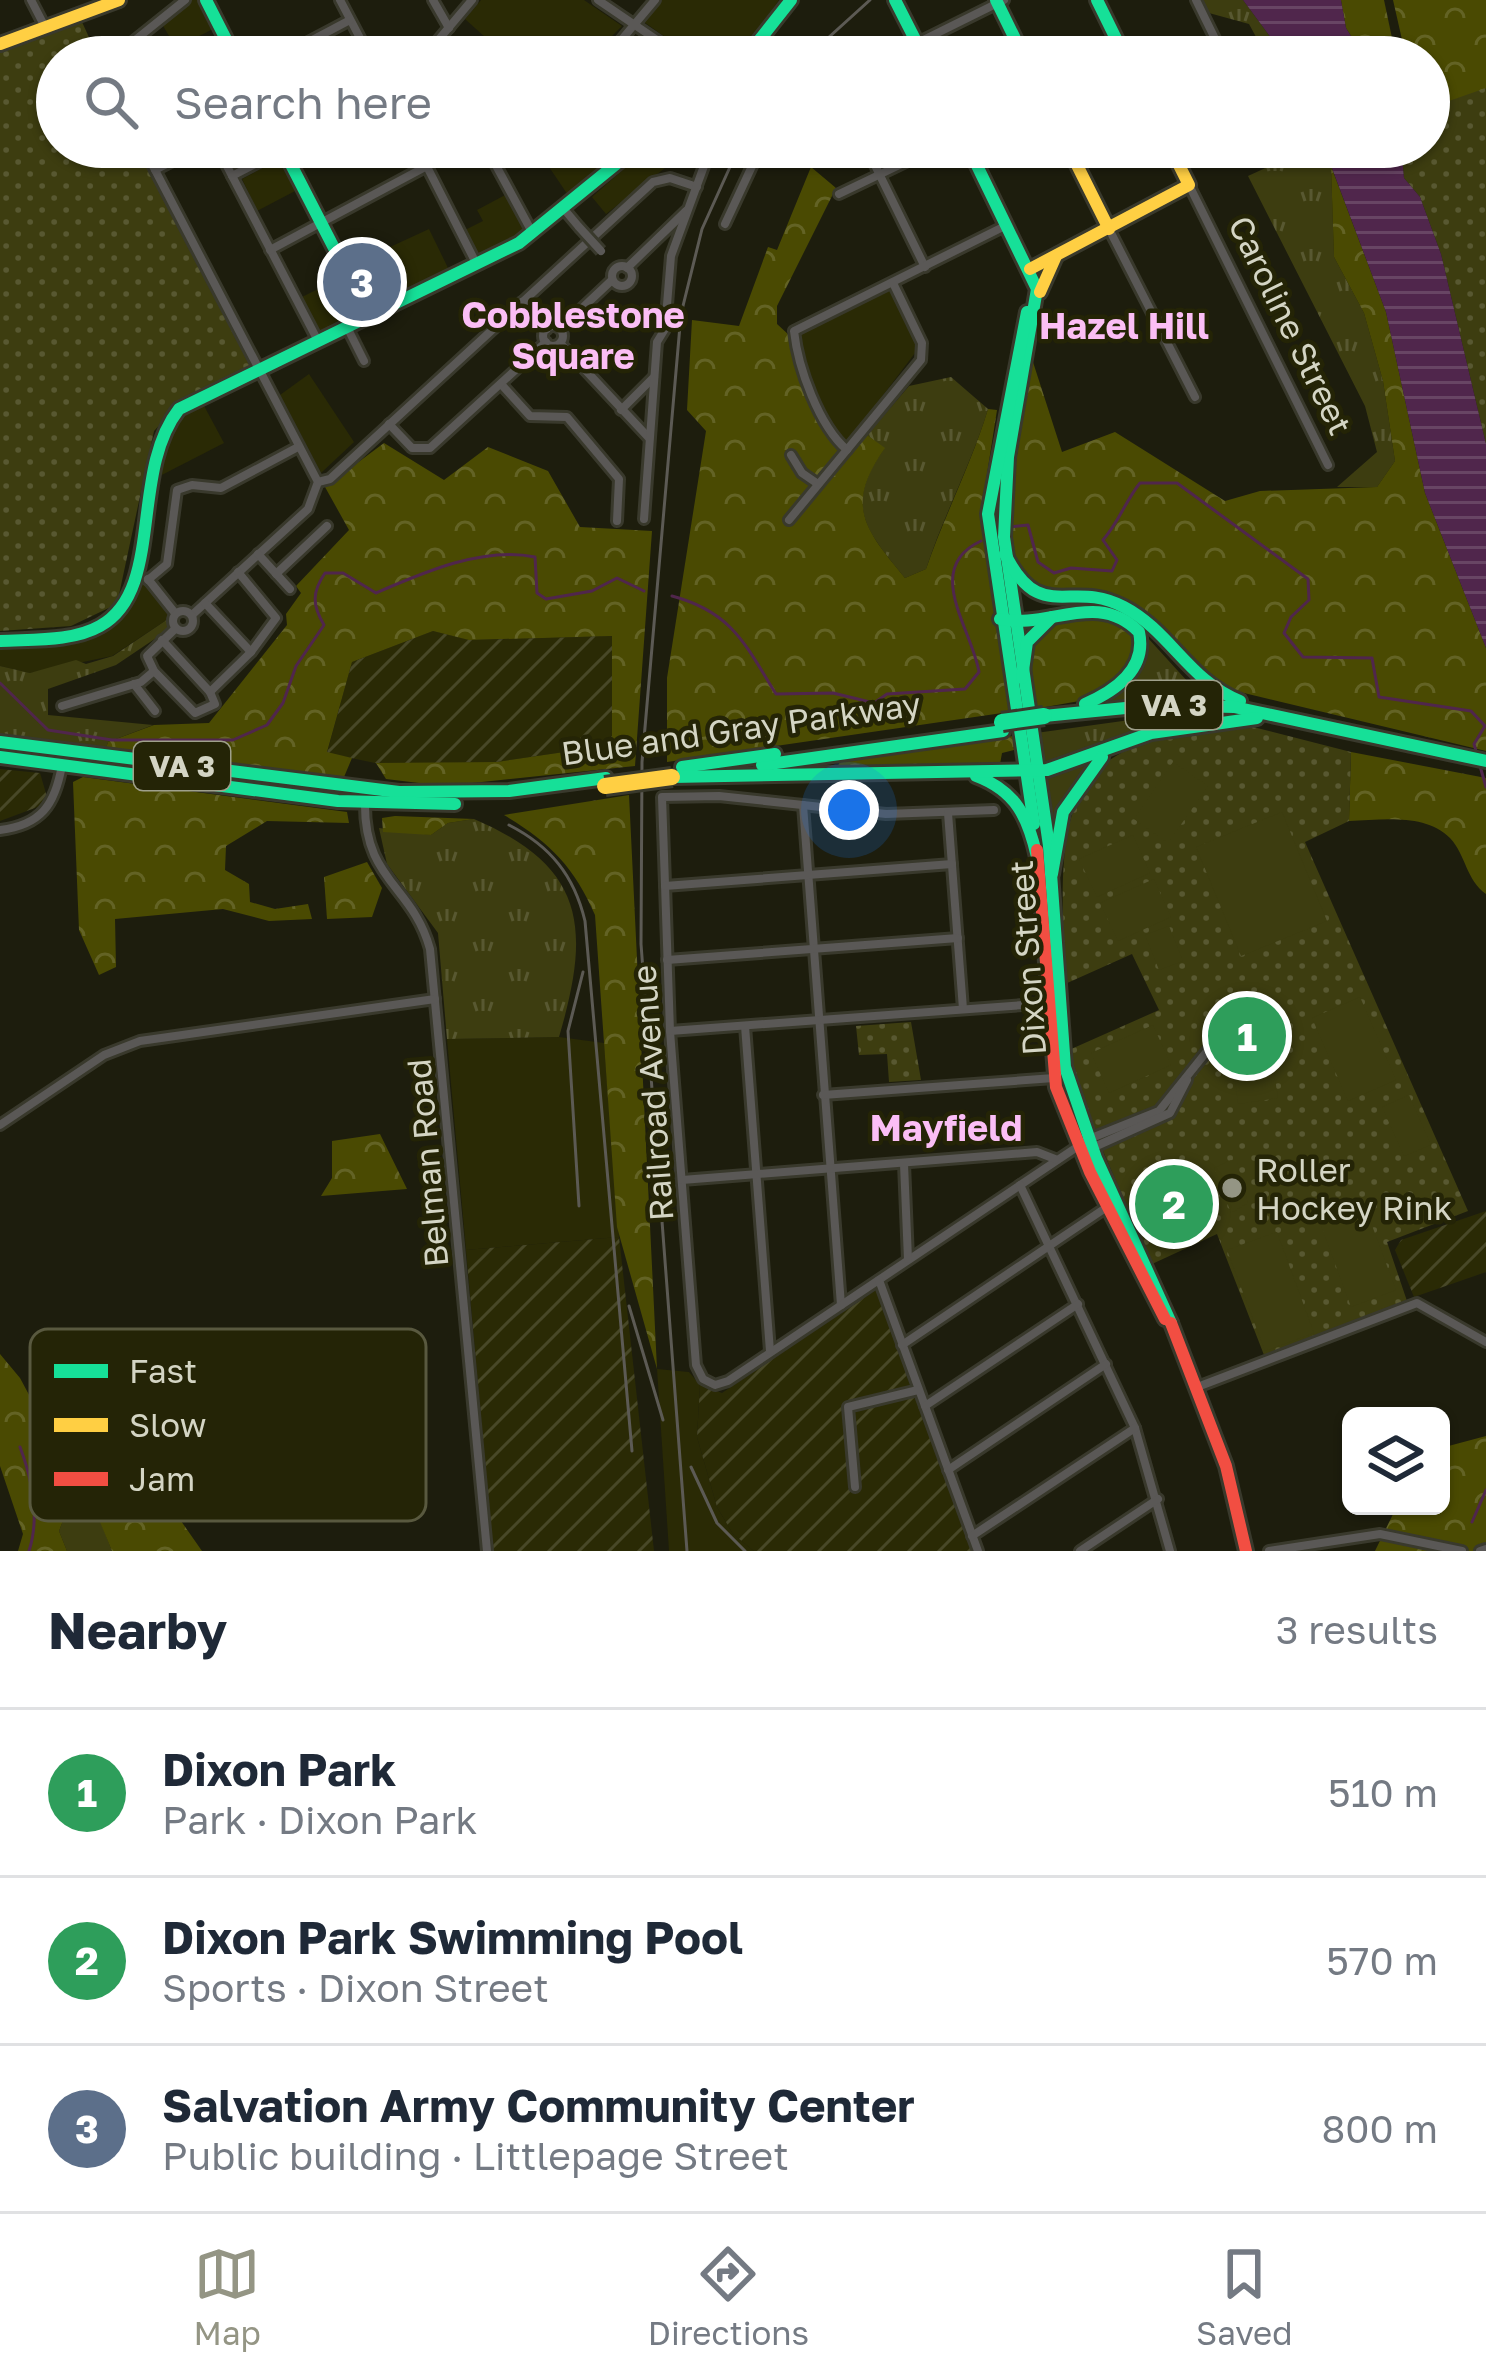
<!DOCTYPE html>
<meta charset="utf-8">
<style>
body{margin:0;font-family:"Golos Text",sans-serif;background:#f6f6f7;color:#1f2937}
.controls{position:absolute;right:36px;bottom:36px;display:grid;overflow:hidden;border-radius:18px;box-shadow:0 3px 9px #0004}
.controls button{width:108px;height:108px;display:grid;place-items:center;padding:0;border:0;border-bottom:3px solid #e0e1e3;background:#fff;color:#1f2937;font:60px sans-serif}
.you{position:absolute;left:849px;top:810px;width:42px;height:42px;margin:-30px;border:9px solid #fff;border-radius:50%;background:#1a73e8;box-shadow:0 0 0 18px #1a73e833}
.badge{display:grid;place-items:center;width:78px;height:78px;border-radius:50%;background:#949584;color:#fff;font-size:39px;font-weight:700}
.pin{position:absolute;translate:-50% -50%;border:6px solid #fff;box-shadow:0 3px 12px #0006}
.list{margin:0;padding:0;list-style:none}
h2{display:flex;justify-content:space-between;align-items:center;height:156px;margin:0;padding:0 48px;font-size:51px}
h2 small{font-size:39px;font-weight:400;color:#747a83}
.list li{display:grid;grid-template-columns:78px 1fr auto;gap:36px;align-items:center;box-sizing:border-box;height:168px;padding:0 48px;border-top:3px solid #e0e1e3}
.list b{display:block;font-size:45px;white-space:nowrap}
.list p{margin:0;font-size:39px;white-space:nowrap;color:#747a83}
.list em{font-size:39px;font-style:normal;color:#747a83}
.icon{flex:none;width:66px;height:66px;fill:none;stroke:currentColor;stroke-width:2;stroke-linecap:round;stroke-linejoin:round}
.map{position:relative;flex:none;width:1486px;height:1551px;overflow:hidden}
.search{position:absolute;background:#fff;box-shadow:0 3px 9px #0004;left:36px;right:36px;top:36px;height:132px;display:flex;align-items:center;gap:30px;box-sizing:border-box;padding:0 42px;border-radius:66px;color:#747a83;font-size:45px}
.sheet{height:660px;background:#fff}
nav{display:flex;justify-content:space-around;align-items:center;box-sizing:border-box;height:168px;border-top:3px solid #e0e1e3;background:#fff;font-size:33px;color:#747a83}
nav a{display:grid;justify-items:center;gap:6px}
nav .on{color:#949584}
.map>svg:first-child{display:block}
.built{fill:#2a2a05}
.industrial{fill:url(#industrial-furrows)}
.grass{fill:url(#grass-tufts)}
.forest{fill:url(#forest-crowns)}
.park{fill:url(#park-dots)}
.pitch{fill:#3d3d10}
.water{fill:url(#water-rules)}
.lines{fill:none;stroke-linecap:round;stroke-linejoin:round}
.stream{stroke:#50264c;stroke-width:3}
.street-casing{stroke:#39392c;stroke-width:14}
.fast-casing{stroke:#39392c;stroke-width:18}
.slow-casing{stroke:#39392c;stroke-width:18}
.jam-casing{stroke:#39392c;stroke-width:18}
.street{stroke:#5a5856;stroke-width:8}
.fast{stroke:#16e098;stroke-width:12}
.slow{stroke:#ffcf43;stroke-width:12}
.jam{stroke:#f24e42;stroke-width:12}
.rail{stroke:#5c5a54;stroke-width:3}
.street-bridge-casing{stroke:#39392c;stroke-width:14;stroke-linecap:butt}
.fast-bridge-casing{stroke:#39392c;stroke-width:22;stroke-linecap:butt}
.slow-bridge-casing{stroke:#39392c;stroke-width:22;stroke-linecap:butt}
.street-bridge{stroke:#5a5856;stroke-width:8}
.fast-bridge{stroke:#16e098;stroke-width:16}
.slow-bridge{stroke:#ffcf43;stroke-width:16}
.poi-dot{fill:#949584;stroke:#242406;stroke-width:4.5}
.labels{text-anchor:middle;dominant-baseline:central;stroke-width:9;stroke-linejoin:round;paint-order:stroke}
.shield{fill:#242406;stroke:#9fa08b;stroke-width:3}
.shield-label{font-size:30px;font-weight:bold;fill:#d4d5c4}
.street-label{font-size:33px;fill:#d4d5c4;stroke:#242406}
.poi-label{font-size:33px;fill:#d4d5c4;stroke:#242406;text-anchor:start}
.neighbourhood-label{font-size:36px;font-weight:bold;fill:#fbbef5;stroke:#242406}
.key{fill:#242406;stroke:#59593f;stroke-width:3}
.key-label{font-size:33px;fill:#d4d5c4}
</style>
<div class="map">
<svg width="1486" height="1551" viewBox="0 0 1486 1551">
<defs>
<pattern id="industrial-furrows" width="10" height="10" patternUnits="userSpaceOnUse" patternTransform="scale(3)"><rect width="10" height="10" fill="#2a2a05"/><path d="M-1 1l2-2M0 10L10 0M9 11l2-2" fill="none" stroke="#484828"/></pattern>
<pattern id="grass-tufts" width="24" height="20" patternUnits="userSpaceOnUse" patternTransform="scale(3)"><rect width="24" height="20" fill="#3d3d10"/><path d="M3 7l-1-3M5 7V3M7 7l1-3M15 17l-1-3M17 17v-4M19 17l1-3" fill="none" stroke="#585831"/></pattern>
<pattern id="forest-crowns" width="20" height="18" patternUnits="userSpaceOnUse" patternTransform="scale(3)"><rect width="20" height="18" fill="#4a4a02"/><path d="M2 6a3 3 0 1 1 6 0M12 15a3 3 0 1 1 6 0" fill="none" stroke="#636325"/></pattern>
<pattern id="park-dots" width="8" height="8" patternUnits="userSpaceOnUse" patternTransform="scale(3)"><rect width="8" height="8" fill="#3d3d10"/><path d="M2 2h.1M6 6h.1" fill="none" stroke="#585831" stroke-width="1.8" stroke-linecap="round"/></pattern>
<pattern id="water-rules" width="6" height="5" patternUnits="userSpaceOnUse" patternTransform="scale(3)"><rect width="6" height="5" fill="#50264c"/><path d="M0 2.5h6" fill="none" stroke="#684564"/></pattern>
</defs>
<rect width="100%" height="100%" fill="#1d1d0d"/>
<g class="built">
<path d="M190,0H199L215,28L176,48L162,24Z"/>
<path d="M481,0H584L622,26L591,57H545L530,42L507,57L465,19Z"/>
<path d="M662,0H779L738,57H693L644,22Z"/>
<path d="M571,147H585L608,166L570,198L547,164Z"/>
<path d="M649,147H692L606,214L592,197Z"/>
<path d="M281,158L297,190L257,211L242,179Z"/>
<path d="M507,194L527,233L478,256L465,230L483,221L477,210Z"/>
<path d="M429,229L449,270L373,310L347,263L371,250L381,267L395,259L390,247Z"/>
<path d="M344,276L363,313L318,334L300,298Z"/>
<path d="M890,290L918,349L847,443L837,441L804,385L790,336Z"/>
<path d="M309,374L354,442L321,473L280,395Z"/>
<path d="M202,402L224,443L154,479L168,429Z"/>
<path d="M141,577L171,617L112,656L30,673L0,666V646L84,637L110,627L132,607Z"/>
<path d="M559,1037L604,1043L619,1237L466,1250L447,1039Z"/>
<path d="M657,1369L689,1372L700,1385L697,1437L717,1507L733,1534L754,1551H669Z"/>
</g>
<g class="industrial">
<path d="M433,631L470,640L613,636L612,745L497,762L380,764L327,753L352,662Z"/>
<path d="M0,769L40,773L47,797L43,805L0,821Z"/>
<path d="M1486,1211V1272L1414,1297L1395,1250L1401,1240Z"/>
<path d="M619,1237L654,1551H493L466,1250Z"/>
<path d="M876,1290L972,1551H754L733,1534L717,1507L697,1437L700,1385L722,1393Z"/>
</g>
<g class="grass">
<path d="M1203,0H1243L1285,57H1267L1249,24L1209,13Z"/>
<path d="M1311,147H1324L1331,166L1334,257L1364,313L1383,381L1395,461L1377,487H1337L1377,452L1365,406L1248,176Z"/>
<path d="M951,377L988,409C971,465 944,514 926,569L905,578C865,529 844,506 884,449L867,435L909,386Z"/>
<path d="M171,617V628L116,665L48,689V715L153,725L108,742L106,748L0,734V666L30,673L76,660L86,664L113,656Z"/>
<path d="M1147,637L1188,682L1216,699L1104,704L1116,695Z"/>
<path d="M1205,718L1042,765L1036,733L1130,720Z"/>
<path d="M1098,756L1052,843L1042,774Z"/>
<path d="M474,819C586,867 591,928 559,1037L447,1039L438,933L387,864L379,828L431,835L448,823Z"/>
<path d="M94,1505L112,1551H67L59,1531L64,1518Z"/>
</g>
<g class="forest">
<path d="M1341,0H1384L1396,57H1364L1346,28Z"/>
<path d="M1393,0H1486V137L1429,145V57H1406Z"/>
<path d="M1331,166L1386,312L1425,493L1486,648V751L1215,686L1141,610L1048,595L1028,582L1011,551L1010,500L1032,359L1062,452L1115,432L1225,501L1260,491L1377,487L1395,461L1383,381L1364,313L1334,257Z"/>
<path d="M811,167L836,188L777,306V324L790,336C794,379 819,424 849,453L867,435L885,448C844,506 865,529 905,578L926,569C945,514 971,465 988,409L997,410L982,506L1009,712L667,762V678L706,431L687,410L692,320L739,326L768,247L777,250Z"/>
<path d="M384,443L444,480L488,447L548,471L580,527L652,531L635,766L444,786L386,779L376,763L497,762L612,745V636L469,640L433,631L352,662L327,752L352,758L344,777L106,748L108,742L154,725L209,723L287,625L286,614L301,593L296,586L349,530L325,487Z"/>
<path d="M1089,615L1115,619L1134,637V671L1085,700L1034,709L1031,650L1050,624Z"/>
<path d="M1013,736L1014,750L1002,753L1000,764L837,767L842,759Z"/>
<path d="M1351,752L1486,778V894C1466,880 1466,855 1450,838C1425,813 1381,820 1349,821Z"/>
<path d="M83,777L347,812L349,823L267,821L226,846L225,870L249,884L250,902L275,909L308,904L312,919L269,921L223,909L115,919L116,967L99,975L79,930L73,782Z"/>
<path d="M629,795L657,1369L617,1227L595,915C574,866 549,842 504,815Z"/>
<path d="M395,816L474,819L448,823L431,835L383,832L382,818Z"/>
<path d="M367,862L382,888L372,917L327,919L324,877Z"/>
<path d="M380,1134L407,1189L321,1196L332,1178V1141Z"/>
<path d="M0,1354L20,1378L65,1462L153,1481L202,1551H112L93,1505L64,1518L59,1531L67,1551H18L23,1534L0,1466Z"/>
<path d="M1486,1436V1551H1375L1397,1506H1441V1448Z"/>
</g>
<g class="park">
<path d="M82,22L98,57H57V147H140L252,367L182,401L154,431L117,604L71,626L0,631V52Z"/>
<path d="M1486,88V444L1441,254L1420,197L1404,178L1401,147H1429V108Z"/>
<path d="M1253,727L1351,752L1349,821L1305,842L1468,1211L1387,1242L1407,1301L1264,1355L1217,1234L1152,1264L1086,1112L1069,1050L1159,1010L1132,954L1065,984C1059,814 1050,732 1253,727Z"/>
<path d="M911,1022L921,1080L889,1082L887,1054L859,1055L856,1026Z"/>
</g>
<g class="pitch">
<path d="M1173,762L1208,786L1168,843L1134,819Z"/>
<path d="M1282,812L1327,921L1241,956L1196,847Z"/>
<path d="M1133,835L1150,873L1097,897L1079,859Z"/>
<path d="M1154,879L1171,917L1118,941L1100,903Z"/>
<path d="M1169,926L1183,961L1159,970L1145,935Z"/>
<path d="M1360,997L1396,1080L1348,1101L1312,1018Z"/>
<path d="M1153,1025L1171,1065L1109,1093L1091,1053Z"/>
<path d="M1274,1073L1278,1098L1238,1104L1235,1080Z"/>
<path d="M1409,1095L1431,1145L1404,1156L1382,1107Z"/>
<path d="M1231,1160L1237,1163L1248,1203L1231,1213L1214,1168Z"/>
<path d="M1160,1173L1158,1179L1166,1182L1170,1175L1195,1187L1184,1212L1186,1221L1162,1228L1153,1197L1138,1184Z"/>
<path d="M1364,1204L1396,1290L1351,1307L1319,1220Z"/>
<path d="M1277,1232L1314,1333L1265,1351L1227,1250Z"/>
</g>
<g class="water">
<path d="M1243,0H1341L1346,28L1364,57H1285Z"/>
<path d="M1324,147H1401L1404,178L1420,197L1441,254L1486,444V648L1425,493L1386,312Z"/>
</g>
<g class="lines">
<g class="stream">
<path d="M1010,527L1028,525L1038,562L1054,573L1071,568L1112,571L1117,560L1103,540C1119,522 1126,500 1140,483H1177L1308,579L1309,600L1291,617L1284,633L1303,657L1372,658L1379,697L1471,711L1485,726L1474,744L1476,751"/>
<path d="M672,596C732,612 745,644 776,694L833,693L874,703L887,694L965,689L979,672C972,629 922,568 981,541"/>
<path d="M0,683L48,730L112,740H233L267,725L283,703L296,666L324,625C312,605 312,592 325,573H343L376,593C422,573 483,546 535,557L537,593L546,599L592,591L617,578L644,591"/>
<path d="M1480,766L1486,787"/>
<path d="M20,1447C32,1479 40,1517 29,1551"/>
<path d="M1472,1522L1486,1490"/>
</g>
<defs>
<g id="street">
<path d="M31,0L45,27"/>
<path d="M340,0L370,57"/>
<path d="M433,0L449,28"/>
<path d="M598,0L682,57"/>
<path d="M1196,0L1224,57"/>
<path d="M114,57L185,0"/>
<path d="M280,57L350,20"/>
<path d="M424,57L472,0"/>
<path d="M607,57L655,0"/>
<path d="M889,57L1004,0"/>
<path d="M143,147L318,482L308,509L192,615"/>
<path d="M217,147L318,341"/>
<path d="M417,147L476,263"/>
<path d="M486,147L532,232"/>
<path d="M866,147L925,267"/>
<path d="M490,155L501,147"/>
<path d="M155,170L200,147"/>
<path d="M232,176L288,147"/>
<path d="M1189,185L1328,465"/>
<path d="M839,194L937,147"/>
<path d="M563,208L579,227"/>
<path d="M725,224L761,147"/>
<path d="M1109,229L1195,397"/>
<path d="M270,250L427,166"/>
<circle cx="622" cy="276" r="10"/>
<path d="M627,268L686,211"/>
<path d="M522,302L547,329"/>
<circle cx="553" cy="336" r="10"/>
<path d="M347,327L364,361"/>
<path d="M560,329L612,280"/>
<path d="M560,343L649,438"/>
<path d="M501,384L530,416L567,417L619,479L617,521"/>
<path d="M621,410L654,377"/>
<path d="M389,424L412,448H430L546,342"/>
<path d="M847,450C819,426 798,368 794,331L1007,225"/>
<path d="M791,455L802,473L818,484"/>
<path d="M318,482L330,479L653,182L670,178L697,187"/>
<path d="M644,519L657,342L665,329L671,256L711,147"/>
<path d="M789,520L921,360L922,343L893,283"/>
<path d="M258,554L290,589"/>
<path d="M276,574L327,526"/>
<path d="M148,579L175,613"/>
<path d="M148,580L167,564L177,490L192,485L221,488L298,447"/>
<path d="M205,603L251,652"/>
<circle cx="183" cy="621" r="10"/>
<path d="M176,628L147,656L154,671L195,713L215,704L210,692"/>
<path d="M162,640L210,692"/>
<path d="M134,684L155,711"/>
<path d="M210,692L251,652L276,618L238,572"/>
<path d="M62,706L141,682L154,671"/>
<path d="M365,800C363,881 412,884 430,949L487,1551"/>
<path d="M803,805L841,1305"/>
<path d="M994,810L886,814L719,796L662,797L670,1031L696,1365L703,1379L715,1385L728,1381L1089,1139L1159,1111L1220,1035"/>
<path d="M948,813L963,1009"/>
<path d="M0,830C41,825 55,805 62,765"/>
<path d="M665,886L952,864"/>
<path d="M667,960L958,938"/>
<path d="M745,1026L770,1351"/>
<path d="M670,1031L1051,1003"/>
<path d="M823,1095L1054,1078"/>
<path d="M0,1125L104,1055L140,1041L435,999"/>
<path d="M1092,1148L1170,1113L1187,1080"/>
<path d="M904,1164L908,1259"/>
<path d="M682,1180L1037,1152L1055,1159"/>
<path d="M1020,1185L1135,1428L1170,1551"/>
<path d="M879,1280L978,1551"/>
<path d="M902,1345L1107,1207"/>
<path d="M1200,1386L1417,1303L1486,1342"/>
<path d="M925,1406L1078,1304"/>
<path d="M948,1470L1106,1364"/>
<path d="M855,1487L848,1407L918,1390"/>
<path d="M972,1536L1135,1428"/>
<path d="M1080,1551L1158,1499"/>
<path d="M1269,1551L1380,1534L1462,1551"/>
<path d="M1480,1551L1486,1549"/>
</g>
<g id="fast">
<path d="M206,0L235,57"/>
<path d="M895,0L924,57"/>
<path d="M996,0L1024,57"/>
<path d="M1097,0L1125,57"/>
<path d="M746,57L791,0"/>
<path d="M282,147L369,316"/>
<path d="M968,147L1037,289L1008,457L1004,537L1049,846L1065,1067L1096,1158L1171,1323"/>
<path d="M1027,312L988,514L1034,824"/>
<path d="M1005,554C1041,626 1070,578 1124,607C1170,631 1189,681 1240,701"/>
<path d="M1000,619C1048,630 1097,589 1139,632C1147,669 1115,691 1085,704"/>
<path d="M0,641C31,639 72,642 100,626C165,590 129,473 179,409L519,243L637,147"/>
<path d="M1022,678L1027,642L1052,617"/>
<path d="M1044,716L1156,705L1234,707L1486,761"/>
<path d="M0,742L399,792L509,791L606,778"/>
<path d="M0,757L338,801L455,804"/>
<path d="M762,765L1003,731"/>
<path d="M682,767L775,754"/>
<path d="M976,776C1016,791 1028,817 1037,857"/>
<path d="M672,777L1047,770L1151,733L1257,718"/>
<path d="M1052,874L1063,812L1102,757"/>
</g>
<g id="slow">
<path d="M0,44L119,0"/>
<path d="M1068,147L1109,229"/>
<path d="M1030,269L1189,185L1170,147"/>
<path d="M1040,292L1056,256"/>
</g>
<g id="jam">
<path d="M1037,850L1056,1087L1090,1172L1165,1319"/>
<path d="M1171,1323L1226,1466L1246,1551"/>
</g>
</defs>
<use href="#street" class="street-casing"/>
<use href="#fast" class="fast-casing"/>
<use href="#slow" class="slow-casing"/>
<use href="#jam" class="jam-casing"/>
<use href="#street" class="street"/>
<use href="#fast" class="fast"/>
<use href="#slow" class="slow"/>
<use href="#jam" class="jam"/>
<g class="rail">
<path d="M807,57L870,0"/>
<path d="M509,825C550,846 574,875 585,921L632,1451"/>
<path d="M579,1206L568,1031L583,972"/>
<path d="M629,1306L663,1420"/>
<path d="M691,1467L717,1523L745,1551"/>
<path d="M687,1551L641,944L642,762L681,314L702,229L739,147"/>
</g>
<defs>
<path id="street-bridge" d="M579,227L601,251"/>
<path id="fast-bridge" d="M1002,722L1044,716"/>
<path id="slow-bridge" d="M605,786L672,777"/>
</defs>
<use href="#street-bridge" class="street-bridge-casing"/>
<use href="#fast-bridge" class="fast-bridge-casing"/>
<use href="#slow-bridge" class="slow-bridge-casing"/>
<use href="#street-bridge" class="street-bridge"/>
<use href="#fast-bridge" class="fast-bridge"/>
<use href="#slow-bridge" class="slow-bridge"/>
</g>
<circle class="poi-dot" cx="1232" cy="1188" r="12"/>
<g class="labels">
<g class="shield">
<rect x="1126" y="681" width="96" height="48" rx="9"/>
<rect x="134" y="742" width="96" height="48" rx="9"/>
</g>
<g class="shield-label">
<text x="1174" y="705">VA 3</text>
<text x="182" y="766">VA 3</text>
</g>
<g class="street-label">
<text transform="translate(1291 325) rotate(64)">Caroline Street</text>
<text transform="translate(741 728) rotate(-8)">Blue and Gray Parkway</text>
<text transform="translate(1027 958) rotate(-94)">Dixon Street</text>
<text transform="translate(652 1093) rotate(-94)">Railroad Avenue</text>
<text transform="translate(427 1163) rotate(-95)">Belman Road</text>
</g>
<g class="poi-label">
<text x="1256" y="1169">Roller<tspan x="1256" dy="38">Hockey Rink</tspan></text>
</g>
<g class="neighbourhood-label">
<text x="573" y="314">Cobblestone<tspan x="573" dy="41">Square</tspan></text>
<text x="1124" y="325">Hazel Hill</text>
<text x="946" y="1127">Mayfield</text>
</g>
</g>
<rect x="30" y="1329" width="396" height="192" rx="18" class="key"/>
<rect x="54" y="1364" width="54" height="14" fill="#16e098"/>
<rect x="54" y="1418" width="54" height="14" fill="#ffcf43"/>
<rect x="54" y="1472" width="54" height="14" fill="#f24e42"/>
<g class="key-label">
<text x="129" y="1383">Fast</text>
<text x="129" y="1437">Slow</text>
<text x="129" y="1491">Jam</text>
</g>
</svg>
<div class="controls">
<button><svg class="icon" aria-label="layers" viewBox="0 0 24 24"><path d="M12 4l9 5-9 5-9-5zM3 14l9 5 9-5"/></svg></button>
</div>
<div class="you"></div>
<div class="pin badge" style="left:1247px;top:1036px;background:#2e9e5b">1</div>
<div class="pin badge" style="left:1174px;top:1204px;background:#2e9e5b">2</div>
<div class="pin badge" style="left:362px;top:282px;background:#5c6f8a">3</div>
<div class="search"><svg class="icon" aria-label="search" viewBox="0 0 24 24"><circle cx="10" cy="10" r="6"/><path d="M15 15l6 6"/></svg>Search here</div>
</div>
<section class="sheet">
<h2>Nearby<small>3 results</small></h2>
<ul class="list">
<li><span class="badge" style="background:#2e9e5b">1</span><div><b>Dixon Park</b><p>Park · Dixon Park</p></div><em>510 m</em></li>
<li><span class="badge" style="background:#2e9e5b">2</span><div><b>Dixon Park Swimming Pool</b><p>Sports · Dixon Street</p></div><em>570 m</em></li>
<li><span class="badge" style="background:#5c6f8a">3</span><div><b>Salvation Army Community Center</b><p>Public building · Littlepage Street</p></div><em>800 m</em></li>
</ul>
</section>
<nav>
<a class="on"><svg class="icon" aria-label="map" viewBox="0 0 24 24"><path d="M3 6l6-2 6 2 6-2v14l-6 2-6-2-6 2zM9 4v14M15 6v14"/></svg>Map</a>
<a><svg class="icon" aria-label="directions" viewBox="0 0 24 24"><path d="M12 3l9 9-9 9-9-9zM9 14v-3h6M13 9l2 2-2 2"/></svg>Directions</a>
<a><svg class="icon" aria-label="saved" viewBox="0 0 24 24"><path d="M7 4h10v16l-5-4-5 4z"/></svg>Saved</a>
</nav>
